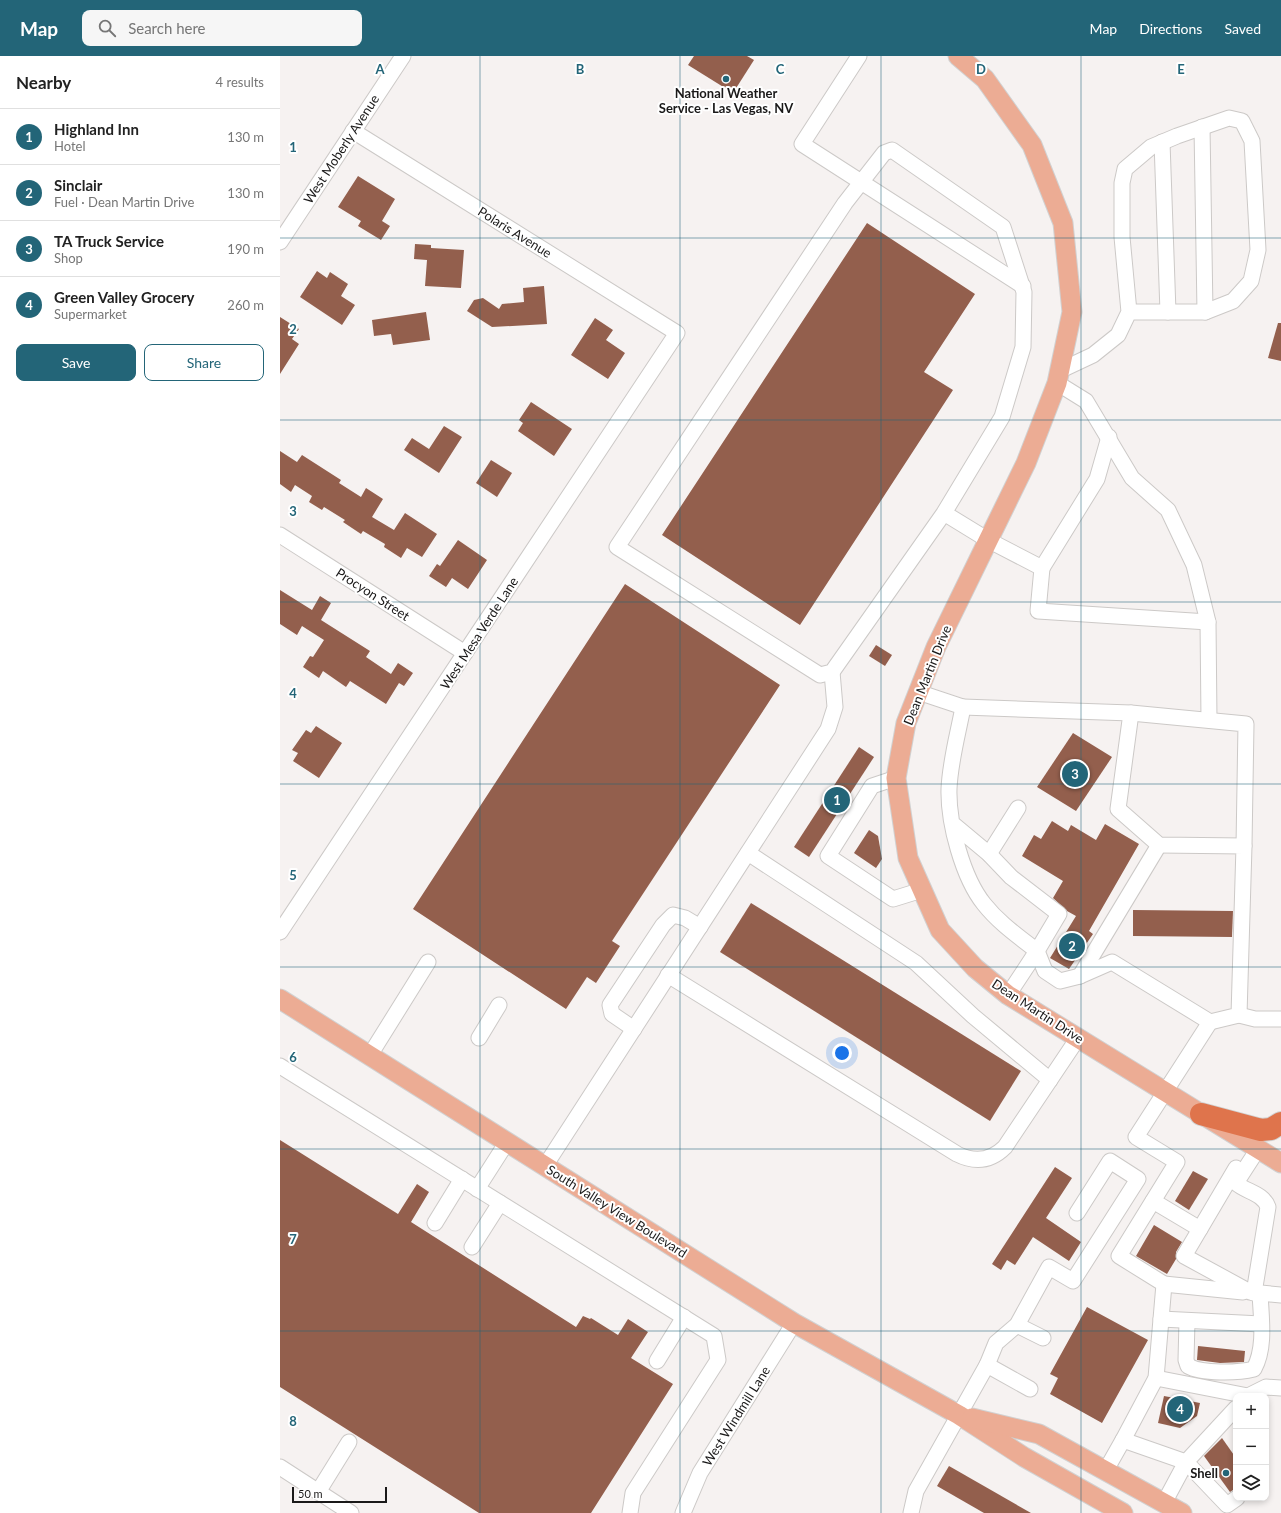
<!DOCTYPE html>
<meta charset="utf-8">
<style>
body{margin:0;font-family:Lato,sans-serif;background:#f6f6f6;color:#222}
.controls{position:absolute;right:12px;bottom:12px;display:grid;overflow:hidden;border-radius:8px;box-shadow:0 2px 6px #0003}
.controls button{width:36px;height:36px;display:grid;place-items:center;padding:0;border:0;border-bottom:1px solid #e0e0e0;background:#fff;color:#222;font:20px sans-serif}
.scale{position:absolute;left:12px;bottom:10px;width:95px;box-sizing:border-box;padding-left:4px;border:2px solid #1a1919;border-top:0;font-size:11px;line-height:14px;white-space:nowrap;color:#1a1919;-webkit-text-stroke:3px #fff;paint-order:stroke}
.you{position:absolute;left:562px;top:997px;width:14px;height:14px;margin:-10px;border:3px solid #fff;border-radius:50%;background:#1a73e8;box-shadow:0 0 0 6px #1a73e833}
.badge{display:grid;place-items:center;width:26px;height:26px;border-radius:50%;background:#236578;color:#fff;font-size:13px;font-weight:700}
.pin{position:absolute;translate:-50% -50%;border:2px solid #fff;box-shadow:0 1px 4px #0006}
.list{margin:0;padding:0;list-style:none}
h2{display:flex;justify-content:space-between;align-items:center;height:52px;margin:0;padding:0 16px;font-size:17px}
h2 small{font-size:13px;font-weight:400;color:#767676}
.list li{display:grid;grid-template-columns:26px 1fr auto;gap:12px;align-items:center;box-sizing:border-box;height:56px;padding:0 16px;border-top:1px solid #e0e0e0}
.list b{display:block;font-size:15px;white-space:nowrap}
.list p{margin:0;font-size:13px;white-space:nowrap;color:#767676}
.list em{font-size:13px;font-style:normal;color:#767676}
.actions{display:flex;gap:8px;padding:12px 16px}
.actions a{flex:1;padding:9px 0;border:1px solid #236578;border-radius:8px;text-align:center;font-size:14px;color:#236578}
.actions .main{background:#236578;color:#fff}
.icon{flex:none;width:22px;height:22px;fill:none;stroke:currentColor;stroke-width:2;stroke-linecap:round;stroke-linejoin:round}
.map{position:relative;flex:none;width:1001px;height:1457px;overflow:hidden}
header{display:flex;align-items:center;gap:24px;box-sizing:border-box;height:56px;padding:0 20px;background:#236578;color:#fff}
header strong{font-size:19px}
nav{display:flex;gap:22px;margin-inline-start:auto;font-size:14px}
.search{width:280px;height:36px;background:#f6f6f6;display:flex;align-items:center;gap:10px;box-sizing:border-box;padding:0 14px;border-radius:8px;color:#767676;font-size:15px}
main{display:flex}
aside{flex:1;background:#fff}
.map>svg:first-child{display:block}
.building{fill:#935f4d}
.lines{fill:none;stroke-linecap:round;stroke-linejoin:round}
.minor-casing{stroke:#ccc9c7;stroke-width:17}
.major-casing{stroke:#d1d1d1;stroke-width:21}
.highway-casing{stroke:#d1d1d1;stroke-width:24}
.minor{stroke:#fff;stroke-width:15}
.major{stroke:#ecac94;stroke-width:19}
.highway{stroke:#df744c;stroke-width:22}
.grid{fill:none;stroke:#236578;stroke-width:1;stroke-opacity:0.55}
.poi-dot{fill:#236578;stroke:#fff;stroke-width:1.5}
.labels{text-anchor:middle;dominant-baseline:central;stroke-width:4;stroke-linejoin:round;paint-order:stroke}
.poi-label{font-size:13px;font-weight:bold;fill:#1a1919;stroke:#fff}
.street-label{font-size:13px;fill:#1a1919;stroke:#fff}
.grid-label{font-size:13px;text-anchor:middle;font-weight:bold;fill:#236578;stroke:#fff;stroke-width:4;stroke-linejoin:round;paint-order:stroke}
</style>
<header>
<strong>Map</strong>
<div class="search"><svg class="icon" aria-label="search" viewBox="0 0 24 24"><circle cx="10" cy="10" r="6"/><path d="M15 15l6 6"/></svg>Search here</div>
<nav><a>Map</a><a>Directions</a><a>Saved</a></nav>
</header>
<main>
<aside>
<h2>Nearby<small>4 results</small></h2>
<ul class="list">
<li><span class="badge">1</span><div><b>Highland Inn</b><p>Hotel</p></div><em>130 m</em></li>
<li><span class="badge">2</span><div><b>Sinclair</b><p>Fuel · Dean Martin Drive</p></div><em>130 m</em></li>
<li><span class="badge">3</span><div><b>TA Truck Service</b><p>Shop</p></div><em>190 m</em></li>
<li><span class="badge">4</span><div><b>Green Valley Grocery</b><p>Supermarket</p></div><em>260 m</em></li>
</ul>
<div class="actions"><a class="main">Save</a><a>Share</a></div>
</aside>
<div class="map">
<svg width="1001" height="1457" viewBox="0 0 1001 1457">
<rect width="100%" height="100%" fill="#f6f2f1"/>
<g class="building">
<path d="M414,0H467L474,4L453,37L408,9Z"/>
<path d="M78,120L115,143L102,165L110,170L101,184L78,170L81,165L58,151Z"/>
<path d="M587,167L695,238L644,316L673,334L520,569L382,479Z"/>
<path d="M135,188L151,189V192L184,194L181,232L145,230L147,204L134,203Z"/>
<path d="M37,215L47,222L50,216L68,228L61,240L75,249L62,269L20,241Z"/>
<path d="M264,230L267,268L212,271L187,255L194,244L203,242L219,253L222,248L244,246L243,232Z"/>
<path d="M146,256L150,284L113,289L111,278L94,280L92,264Z"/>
<path d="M0,261L19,273L12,283L19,288L0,318Z"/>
<path d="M315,262L333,274L326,284L345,297L328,323L291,299Z"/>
<path d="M998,267H1001V305L988,302Z"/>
<path d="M251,346L292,373L274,400L238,375L243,367L239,364Z"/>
<path d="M164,370L182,381L159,417L124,394L132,382L149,393Z"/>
<path d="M0,395L17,406L22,399L61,424L59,427L81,441L86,432L103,443L92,461L114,474L125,457L157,478L142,501L127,492L121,502L104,491L105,488L83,475L81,478L63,466L65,464L44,451L42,454L29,446L32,440L15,429L11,436L0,428Z"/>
<path d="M211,404L232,417L217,441L196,427Z"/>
<path d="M178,484L207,504L188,533L172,522L166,531L149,520L157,508L160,510Z"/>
<path d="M345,528L500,629L332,885L340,890L316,927L307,921L286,953L133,853Z"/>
<path d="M0,534L32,554L40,540L51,547L41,564L90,595L86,601L111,618L118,607L133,617L124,630L119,627L106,648L70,625L66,631L43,615L39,622L23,611L30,600L33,601L44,584L22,570L17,579L0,568Z"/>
<path d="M596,589L612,599L605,610L589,600Z"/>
<path d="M36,670L62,687L39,722L13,705L18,697L12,694L26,674L31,677Z"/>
<path d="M793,677L832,701L796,755L757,731Z"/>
<path d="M579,691L594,701L529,801L514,791Z"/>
<path d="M772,765L788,775L791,769L816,784L825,768L859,788L809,875L813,878L789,913L770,902L796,860L787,855L773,842L783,825L742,800L754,779L761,783Z"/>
<path d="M589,774L598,780L602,803L596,812L574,797Z"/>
<path d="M471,847L741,1015L710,1065L440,896Z"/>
<path d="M853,854L953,855L952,881L853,880Z"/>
<path d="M0,1084L118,1158L137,1128L149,1136L131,1166L296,1271L303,1260L310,1263L311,1262L338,1279L348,1263L368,1276L351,1302L393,1328L311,1457H199L0,1331Z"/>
<path d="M775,1111L792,1122L766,1162L801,1186L789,1205L753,1181L735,1209L727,1204L721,1214L712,1208Z"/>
<path d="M913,1115L928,1123L909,1154L895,1145Z"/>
<path d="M874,1169L902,1186L896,1196V1203L887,1218L856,1200Z"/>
<path d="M807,1251L868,1284L822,1367L770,1338L778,1322L770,1318Z"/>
<path d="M918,1290L965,1295L964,1306L940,1307L917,1304Z"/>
<path d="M884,1340L920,1347L917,1360L900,1372L878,1367Z"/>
<path d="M942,1382L956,1402V1432L950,1436L924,1400Z"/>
<path d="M669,1410L751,1457H704L657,1430Z"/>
</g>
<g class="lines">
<defs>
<g id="minor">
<path d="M579,0L522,88L743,230"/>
<path d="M922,71L925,256"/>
<path d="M882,86L888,256"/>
<path d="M0,186L123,0"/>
<path d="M779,315L813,299L838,279L849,256L842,181V127L845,113L871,91L897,80L949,62L962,65L972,85L978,194L971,225L953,245L925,256H849"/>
<path d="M777,327L806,345L852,422L888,454L914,509L928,566L929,664"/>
<path d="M664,457L552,616L540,619L337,491L565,147L604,97L612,94L723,171L744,236L743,291L722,361L664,457L708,484L762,512L817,423L829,381"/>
<path d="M0,479L185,597"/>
<path d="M762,512L758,555L928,566"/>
<path d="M638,636L683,651C678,678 670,706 669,733C668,767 683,822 704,848C719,867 738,880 757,895L779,858L731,821L709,798L673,768"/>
<path d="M683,651L851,657L838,753L879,789L964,790L959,959L930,966L832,906L800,920L780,925L765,915L757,895"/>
<path d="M851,657L966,668L964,790"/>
<path d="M616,722L592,730L548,800L613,843L642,834"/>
<path d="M468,797L636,907L693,960L770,1024"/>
<path d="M709,798L738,752"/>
<path d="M0,876L397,277L73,75"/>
<path d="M388,919L677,1098C695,1107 711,1105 725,1091L798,982"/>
<path d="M800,920L879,789"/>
<path d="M728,939L757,895"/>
<path d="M959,959L975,963H1001"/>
<path d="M354,973L332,958L330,949L383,869L393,859L405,862L420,871"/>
<path d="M199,982L219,949"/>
<path d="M90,999L148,906"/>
<path d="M0,1010L434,1280L438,1304L353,1437L350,1457"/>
<path d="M265,1110L548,673L555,651L552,616"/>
<path d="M197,1133L227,1086"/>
<path d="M873,1145L920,1173L956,1112"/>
<path d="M155,1167L182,1123"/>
<path d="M920,1173L904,1200L970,1236L1001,1239"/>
<path d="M192,1191L220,1147"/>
<path d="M884,1228L963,1236"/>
<path d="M974,1237L988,1151C983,1137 966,1136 956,1127L978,1093"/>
<path d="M881,1263L981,1268"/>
<path d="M907,1265L906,1304L908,1310C922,1318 958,1317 974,1313C986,1291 981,1261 980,1237"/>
<path d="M737,1269L763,1282"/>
<path d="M377,1305L404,1261"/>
<path d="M707,1309L750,1333"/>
<path d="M876,1322L968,1340"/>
<path d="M968,1340L986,1331L1001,1332"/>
<path d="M956,1352L906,1406L947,1449L957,1442"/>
<path d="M843,1384L876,1322L884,1228L839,1200L897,1106L856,1081L930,966"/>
<path d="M0,1411L71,1457"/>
<path d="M826,1414L843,1384L906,1406L884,1447"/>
<path d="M38,1436L69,1386"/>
<path d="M403,1457L420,1417L514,1267"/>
<path d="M631,1457L636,1435L707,1309L716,1287L737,1269L769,1211L793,1225L858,1123L830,1105L797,1157"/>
</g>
<g id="major">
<path d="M678,0L705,23L752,89L783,167L792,256L777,327L746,407L656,591L626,667L616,722L628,802L660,874L695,912L728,939L1001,1107"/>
<path d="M0,943L514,1267L679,1359L744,1401L843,1457"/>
<path d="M692,1362L759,1378L902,1457"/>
</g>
<path id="highway" d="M921,1058L981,1074L991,1073L1001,1067"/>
</defs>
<use href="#minor" class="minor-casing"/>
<use href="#major" class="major-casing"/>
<use href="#highway" class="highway-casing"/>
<use href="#minor" class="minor"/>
<use href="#major" class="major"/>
<use href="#highway" class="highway"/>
</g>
<path class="grid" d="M200,0V1457M400,0V1457M601,0V1457M801,0V1457M0,182H1001M0,364H1001M0,546H1001M0,728H1001M0,911H1001M0,1093H1001M0,1275H1001"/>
<g class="poi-dot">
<circle cx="446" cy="23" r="4"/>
<circle cx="946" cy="1417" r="4"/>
</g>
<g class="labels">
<g class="poi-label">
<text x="446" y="37">National Weather<tspan x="446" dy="15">Service - Las Vegas, NV</tspan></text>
<text x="938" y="1417" text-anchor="end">Shell</text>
</g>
<g class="street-label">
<text transform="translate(61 93) rotate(-57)">West Moberly Avenue</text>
<text transform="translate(235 176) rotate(32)">Polaris Avenue</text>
<text transform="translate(93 538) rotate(33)">Procyon Street</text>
<text transform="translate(199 577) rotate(-57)">West Mesa Verde Lane</text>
<text transform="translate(647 619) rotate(-68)">Dean Martin Drive</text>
<text transform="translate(758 955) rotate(33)">Dean Martin Drive</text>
<text transform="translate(337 1155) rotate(32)">South Valley View Boulevard</text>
<text transform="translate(456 1360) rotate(-58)">West Windmill Lane</text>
</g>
</g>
<g class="grid-label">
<text x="100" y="18">A</text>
<text x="300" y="18">B</text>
<text x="500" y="18">C</text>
<text x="701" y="18">D</text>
<text x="901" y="18">E</text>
<text x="13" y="96">1</text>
<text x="13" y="278">2</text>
<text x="13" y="460">3</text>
<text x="13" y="642">4</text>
<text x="13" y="824">5</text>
<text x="13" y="1006">6</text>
<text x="13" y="1188">7</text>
<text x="13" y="1370">8</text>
</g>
</svg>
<div class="controls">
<button>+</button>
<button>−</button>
<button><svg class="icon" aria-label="layers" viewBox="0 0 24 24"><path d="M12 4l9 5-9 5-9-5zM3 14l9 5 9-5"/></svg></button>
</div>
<div class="scale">50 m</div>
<div class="you"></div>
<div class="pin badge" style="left:557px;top:744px">1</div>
<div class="pin badge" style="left:792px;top:890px">2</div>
<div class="pin badge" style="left:795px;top:718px">3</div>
<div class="pin badge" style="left:900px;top:1353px">4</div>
</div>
</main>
